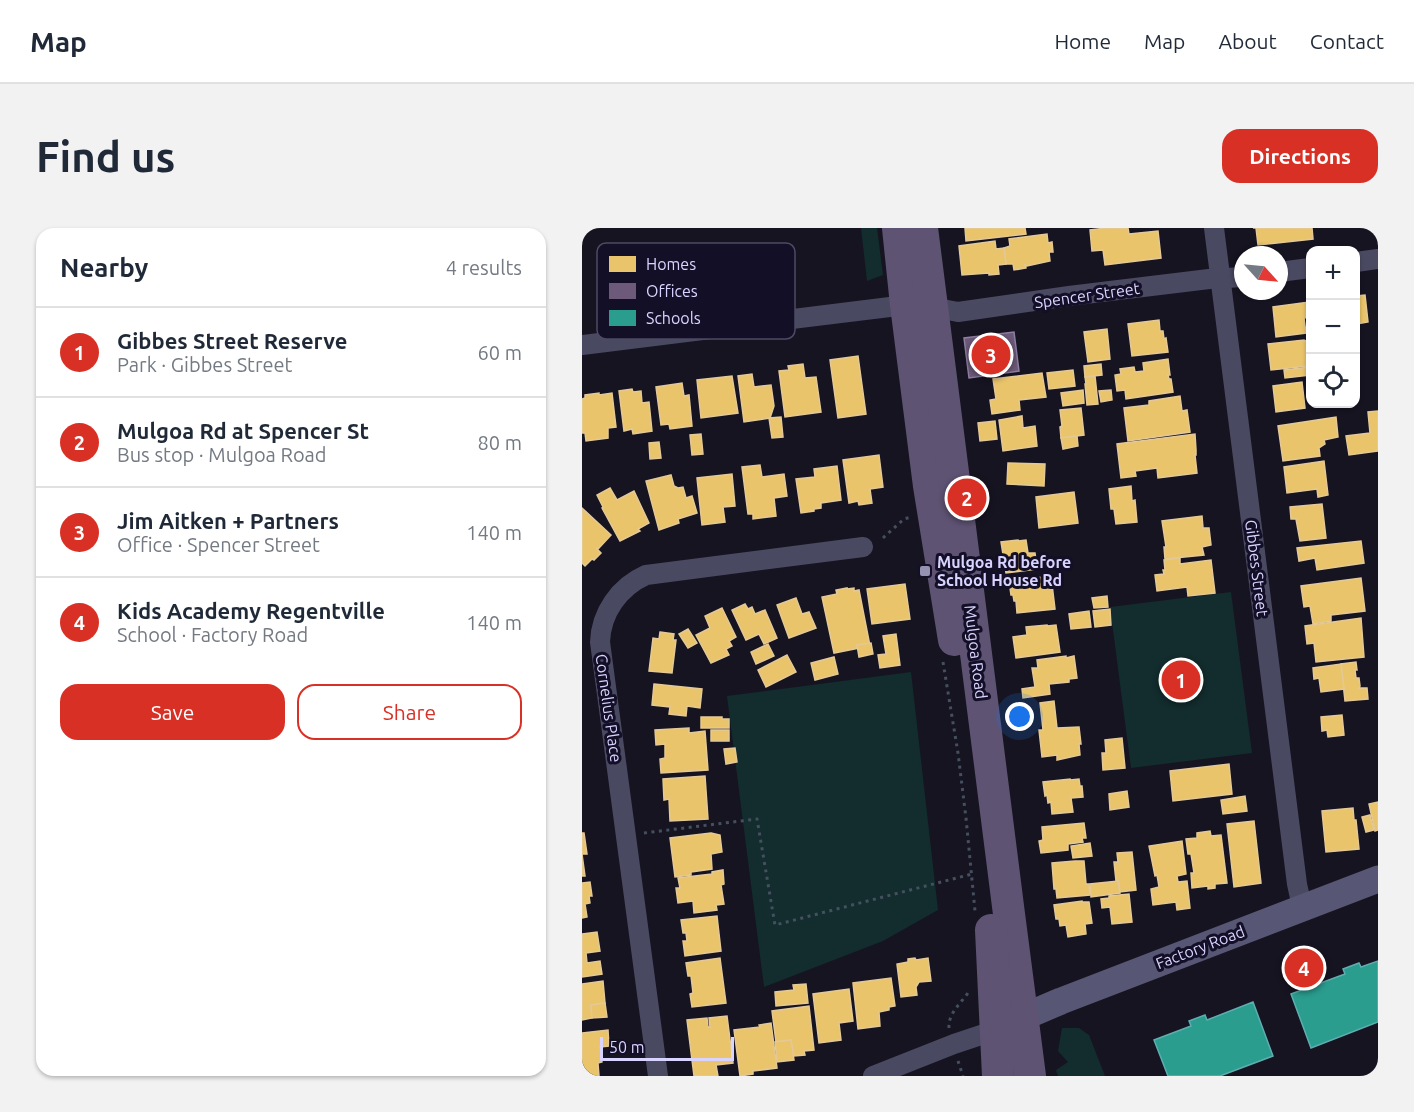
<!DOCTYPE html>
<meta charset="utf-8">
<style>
body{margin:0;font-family:Ubuntu,sans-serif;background:#f2f2f3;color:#1f2937}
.controls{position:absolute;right:18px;top:18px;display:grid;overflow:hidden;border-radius:12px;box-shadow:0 2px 4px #0004}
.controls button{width:54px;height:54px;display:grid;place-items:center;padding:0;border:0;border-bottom:2px solid #e0e1e3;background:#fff;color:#1f2937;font:30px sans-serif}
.compass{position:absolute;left:652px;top:18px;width:54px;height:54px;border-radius:50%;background:#fff;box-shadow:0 2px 4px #0004;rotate:117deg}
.scale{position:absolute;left:18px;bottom:15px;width:134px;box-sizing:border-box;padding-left:6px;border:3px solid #d9d4ff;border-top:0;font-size:16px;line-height:21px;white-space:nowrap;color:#d9d4ff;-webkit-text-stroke:4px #130f26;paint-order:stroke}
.you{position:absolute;left:438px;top:489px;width:21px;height:21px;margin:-15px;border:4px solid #fff;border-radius:50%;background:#1a73e8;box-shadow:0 0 0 9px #1a73e833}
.badge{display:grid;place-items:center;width:39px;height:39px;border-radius:50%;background:#d93025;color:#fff;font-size:20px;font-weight:700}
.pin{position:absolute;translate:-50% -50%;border:3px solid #fff;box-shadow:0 2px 6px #0006}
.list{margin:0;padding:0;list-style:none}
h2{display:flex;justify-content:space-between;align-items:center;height:78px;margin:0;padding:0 24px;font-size:26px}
h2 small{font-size:20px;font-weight:400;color:#747a83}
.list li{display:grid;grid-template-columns:39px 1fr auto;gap:18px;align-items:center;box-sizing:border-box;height:90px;padding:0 24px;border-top:2px solid #e0e1e3}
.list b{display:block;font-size:22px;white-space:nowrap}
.list p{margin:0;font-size:20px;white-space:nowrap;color:#747a83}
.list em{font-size:20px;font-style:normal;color:#747a83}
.actions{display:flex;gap:12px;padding:18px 24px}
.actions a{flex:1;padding:14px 0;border:2px solid #d93025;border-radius:18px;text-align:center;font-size:21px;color:#d93025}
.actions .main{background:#d93025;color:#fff}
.icon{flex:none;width:33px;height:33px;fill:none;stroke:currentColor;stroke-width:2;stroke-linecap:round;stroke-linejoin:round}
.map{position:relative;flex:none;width:796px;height:848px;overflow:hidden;border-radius:18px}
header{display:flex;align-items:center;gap:36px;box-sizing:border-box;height:84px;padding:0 30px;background:#fff;border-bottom:2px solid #e0e1e3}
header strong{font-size:28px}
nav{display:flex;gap:33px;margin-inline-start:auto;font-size:21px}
.intro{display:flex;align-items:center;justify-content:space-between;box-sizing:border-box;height:144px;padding:0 36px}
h1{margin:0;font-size:42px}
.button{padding:15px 27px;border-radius:18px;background:#d93025;color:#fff;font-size:21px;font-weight:700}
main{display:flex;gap:36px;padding:0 36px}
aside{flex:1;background:#fff;border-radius:18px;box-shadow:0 2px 4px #0004}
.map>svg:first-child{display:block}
.green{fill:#132c2d}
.homes{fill:#e9c46a;stroke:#e4c997;stroke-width:1.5}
.offices{fill:#6d597a;stroke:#8d7ea2;stroke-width:1.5}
.schools{fill:#2a9d8f;stroke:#5eaeb1;stroke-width:1.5}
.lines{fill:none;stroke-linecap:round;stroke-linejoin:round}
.path{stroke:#44505f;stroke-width:3;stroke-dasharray:3 4.5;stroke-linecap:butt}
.street{stroke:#4a4962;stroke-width:20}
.secondary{stroke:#575674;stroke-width:27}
.primary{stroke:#5e5373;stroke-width:32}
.poi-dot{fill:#9591b1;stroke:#130f26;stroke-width:2}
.labels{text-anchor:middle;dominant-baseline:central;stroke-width:6;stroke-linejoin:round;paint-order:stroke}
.street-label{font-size:16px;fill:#d9d4ff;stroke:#130f26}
.poi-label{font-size:16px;font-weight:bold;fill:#d9d4ff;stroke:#130f26;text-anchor:start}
.key{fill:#130f26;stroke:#4e4a67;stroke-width:1.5}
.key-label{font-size:16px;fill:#d9d4ff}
</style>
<header>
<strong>Map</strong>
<nav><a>Home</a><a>Map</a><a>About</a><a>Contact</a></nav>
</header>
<div class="intro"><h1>Find us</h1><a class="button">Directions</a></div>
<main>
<aside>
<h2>Nearby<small>4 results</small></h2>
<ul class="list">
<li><span class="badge">1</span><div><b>Gibbes Street Reserve</b><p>Park · Gibbes Street</p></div><em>60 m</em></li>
<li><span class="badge">2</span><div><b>Mulgoa Rd at Spencer St</b><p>Bus stop · Mulgoa Road</p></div><em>80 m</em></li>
<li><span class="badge">3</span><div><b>Jim Aitken + Partners</b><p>Office · Spencer Street</p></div><em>140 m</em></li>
<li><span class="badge">4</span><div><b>Kids Academy Regentville</b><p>School · Factory Road</p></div><em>140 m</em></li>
</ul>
<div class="actions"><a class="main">Save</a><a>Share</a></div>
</aside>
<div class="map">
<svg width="796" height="848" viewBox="0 0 796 848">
<rect width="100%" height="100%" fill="#161421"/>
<g class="green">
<path d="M279,0H295L301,47L285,53Z"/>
<path d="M649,364L670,525L549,540L528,379Z"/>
<path d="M329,444L356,682L301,713L182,759L145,468Z"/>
<path d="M480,800H497L507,807L523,848H476L474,842L486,834L476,823Z"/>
</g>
<g class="homes">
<path d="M383,0H443L444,6L384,13Z"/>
<path d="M524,0H546L547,6L576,3L579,30L523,37L521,22L510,23L508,2Z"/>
<path d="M671,0H730L731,11L676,17L674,0Z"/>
<path d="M465,6L466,15L470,14L471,24H467L468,33L445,38L443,37L444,40L432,42L431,36H424L422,20L428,18L427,11Z"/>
<path d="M413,13L414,21L422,20L424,36L416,37L417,46L407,47V45L380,47L377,18Z"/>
<path d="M783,67L786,94L774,96V68Z"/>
<path d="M727,74L728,89L722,90L724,105L694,109L691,79Z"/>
<path d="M577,92L578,103H581L582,111L584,110L586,124L550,128L546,96Z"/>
<path d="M525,101L528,131L506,134L502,104Z"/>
<path d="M722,112V113L728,112V129H725L726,138L689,142L686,116Z"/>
<path d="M276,128L284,186L256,190L248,132Z"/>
<path d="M586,131L588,147H586L587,151H589L591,164L544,171L543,162L535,163L533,147L539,146L538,141L552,139L553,144L562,143L561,135Z"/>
<path d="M221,136L223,150L234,149L239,184L203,189L197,143L207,142L206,138Z"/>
<path d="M519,136L520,147L503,149L502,138Z"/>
<path d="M728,139V147L703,150L702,142Z"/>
<path d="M491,142L493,158L467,161L465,145Z"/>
<path d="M460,145L464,169L437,172L438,182L410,186L408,172L414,171L411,151Z"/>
<path d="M170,146L172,159L189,157L192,178L188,190L162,194L156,148Z"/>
<path d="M150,148L156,185L119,190L115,152Z"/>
<path d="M513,148L516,176L505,177L503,156H504L503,149Z"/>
<path d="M720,154L723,180L694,184L691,158Z"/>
<path d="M100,155L102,168L107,167L110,198L88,201L87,196L79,197L74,159Z"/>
<path d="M50,161L51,164L59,163L60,175L67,174L70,203L51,206L50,201L42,203L37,163Z"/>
<path d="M501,162L502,175L481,178L479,165Z"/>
<path d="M529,162L530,172L519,174L517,163Z"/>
<path d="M17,165V167L30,165L34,199L26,200V210L4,213L3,205H0V171L3,170V167Z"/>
<path d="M598,168L600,183L605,182L608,204L546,213L542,180L567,177V173Z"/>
<path d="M499,180L502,207L479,210L478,199L480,198L478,182Z"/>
<path d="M796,183V223L767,227L764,208L788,205L786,184Z"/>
<path d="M440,188L441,200L453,198L455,218L421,223L417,192Z"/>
<path d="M199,189L201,209L190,210L187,190Z"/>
<path d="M754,189L756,209L742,212L743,216L737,220L738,228L701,233L696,198Z"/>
<path d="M413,193L415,211L398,213L396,195Z"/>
<path d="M119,206L121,226L110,227L108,207Z"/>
<path d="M613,206L614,222V227H613L615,245L576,250L575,240L553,243L554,248L539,250L535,216Z"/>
<path d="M495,208L496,218L481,221L479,210Z"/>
<path d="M77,214L79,230L68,231L67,215Z"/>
<path d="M297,227L301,259L288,261L290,275L277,277L276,273L267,275L261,232Z"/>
<path d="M742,233L746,267L736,269L735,261L705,265L702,239Z"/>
<path d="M426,235L463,236L462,258L425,256Z"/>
<path d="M178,237L180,249L202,246L205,268L192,270L194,288L171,291V286H166L160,239Z"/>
<path d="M255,238L259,272L239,275V280L232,281V283L219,285L214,251L233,249L232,241Z"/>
<path d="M150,246L153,278L141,279L143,294L120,297L115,250Z"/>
<path d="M89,247L92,258L96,260L101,259L104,270L110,268L115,285L96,291L97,295L77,302L64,253Z"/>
<path d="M549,258L550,273L553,272L555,294L534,296L532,281H529L527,261Z"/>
<path d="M28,260L35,272L52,263L67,295L56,301L58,303L38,313L20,280L21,279L15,267Z"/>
<path d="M492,264L496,295L457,300L454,269Z"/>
<path d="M740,276L744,310L718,313L714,291H709L708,279Z"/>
<path d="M0,280L29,307L16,321L14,320L19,325L12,332L10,331L3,338L0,335Z"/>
<path d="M620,288L621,300H627L629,317L620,319L622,327L583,331L582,319H584L580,293Z"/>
<path d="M436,312V313L444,312L446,325H453L455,341L424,345L419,314Z"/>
<path d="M779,313L782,335L735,342L733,330L717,333L715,320Z"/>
<path d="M598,330V336L629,332L633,365L606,368L605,359L575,363L573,347L582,346L581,342H583L582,332Z"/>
<path d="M469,348L473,381L435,385L434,373H432L431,367H429L427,353Z"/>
<path d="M779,350L783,383L749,387V393L731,396L728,378L722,379L719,358Z"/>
<path d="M323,356L328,391L290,396L285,361Z"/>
<path d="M265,360V361L272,360V363L277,362L288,418L252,425L240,369L255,366L254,362Z"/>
<path d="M525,368L526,379L512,380L510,370Z"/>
<path d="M214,370L220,386L227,384L234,400L207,410L195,377Z"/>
<path d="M163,376L166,381L170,379L173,386L183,382L195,410L182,416L177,406L164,412L150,382Z"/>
<path d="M140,380L154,409L147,413L150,418L144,421L147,427L129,435L114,407L128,400L123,388Z"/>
<path d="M528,381L529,397L513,399L511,383Z"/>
<path d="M507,383L509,399L489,401L487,386Z"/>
<path d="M779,390L782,429L734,434L732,415L725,416L723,398Z"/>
<path d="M465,397V398L474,397L478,424L434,430L431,409L445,407L444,399Z"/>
<path d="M106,401L115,415L106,420L97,406Z"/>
<path d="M78,404L92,406L91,412H94L90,445L67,443L71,410L77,411Z"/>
<path d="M314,406L318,437L298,440L296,427L304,426L301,408Z"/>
<path d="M289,415L291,426L277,429L275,417Z"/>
<path d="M186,416L192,428L174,436L169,424Z"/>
<path d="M205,427L214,444L184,459L176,442Z"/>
<path d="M484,428V430L492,428L495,450L487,451V454L467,456L468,466L441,470L440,461L453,459L450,440H456L455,432Z"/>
<path d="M252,429L256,446L233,452L229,435Z"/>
<path d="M774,434L775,442H773L774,450H777L778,458L777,460H785L786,471L763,473L759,436Z"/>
<path d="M759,436L762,461L739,464L737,450L732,451L731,440Z"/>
<path d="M72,456L120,461L118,480L105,478L104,488L87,486L88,479L70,477Z"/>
<path d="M472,473L475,500L497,499L499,516H497L498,527L475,532V527L460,529L457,502H461L458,475Z"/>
<path d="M760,487L762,507L746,509L745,502L740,503L739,489Z"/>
<path d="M119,489H140V491H147V500H119Z"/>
<path d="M107,500V505L123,503L126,542L79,545L78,531L83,530V516L74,517L73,502Z"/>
<rect x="129" y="502" width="18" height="11"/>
<path d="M540,510L543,540L521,542L520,525H524L523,512Z"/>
<path d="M153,520L155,534L144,536L142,521Z"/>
<path d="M647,536L650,566L591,573L588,543Z"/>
<path d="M123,548L126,591L88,593L87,571L82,572L81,551Z"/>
<path d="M488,551V552L497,551L498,558H500L501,569L489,570L491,584L470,586L469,574L466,575L465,567L463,568L461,554Z"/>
<path d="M545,563L547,579L528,582L527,566Z"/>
<path d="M663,568L665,583L641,586L639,572Z"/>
<path d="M796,574V602L793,603L787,576Z"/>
<path d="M771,580L772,592H774L777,621L744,624L740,583Z"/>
<path d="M788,587L792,602L784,604L780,589Z"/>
<path d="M672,593L679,655L652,659L645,596Z"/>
<path d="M502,595L504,610H500L501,614L486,616V622L459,625L457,613L461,612L460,599Z"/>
<path d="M628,603L629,608L639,607L645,655L633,656V660L626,661V658L610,660L609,645H612L609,626H606L604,611L615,610V605Z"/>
<path d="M0,605H2L5,626H0L3,648H0Z"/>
<path d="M129,605L138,607L140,624L129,626L130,641L109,644V647L93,649L88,610Z"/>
<path d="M600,613L604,646L595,648L596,654L605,653L608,680L595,682L594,674L571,677L569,661L577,659L575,647L573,648L567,618Z"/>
<path d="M508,615L510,628L491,630L489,618Z"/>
<path d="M550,624L554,662L538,664L537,653H534L532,634H536L535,625Z"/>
<path d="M493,633H502L504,656H507L508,667L475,670L474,661H472L470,635Z"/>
<path d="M141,642L142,656L139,657L142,676L134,677L135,682L112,685L111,673L96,675L94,660H98L96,650L130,646V644Z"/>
<path d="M536,653L538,665L509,669L508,656Z"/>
<path d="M8,654L10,668H7L8,675L3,676L5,689L0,690V655Z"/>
<path d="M547,666L550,694L530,696L528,679L520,680L519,671L527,670V668Z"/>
<path d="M500,673V674H507L510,695L503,696L504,706L486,709L484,697L478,698L477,691H474L472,677Z"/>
<path d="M135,688L139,723L103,728L101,713H105L104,705H101L99,692Z"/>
<path d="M15,704L18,723L4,725L5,735L18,733L20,746L0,749V706Z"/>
<path d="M138,730L144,775L110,779L108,766L111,765L109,748H106L104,735Z"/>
<path d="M333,730L334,732L346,730L349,753L337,754L334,759L335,767L319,769L315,736L326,734V731Z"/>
<path d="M309,750L313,778L307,779V782L297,784L298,798L276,801L271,755Z"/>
<path d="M21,753L23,775L9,777L10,790L0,792V756Z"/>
<path d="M224,756L226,775L194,778L193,764L212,762L211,757Z"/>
<path d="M267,761L271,793L257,795L259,812L237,815L231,766Z"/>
<path d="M23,775L25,789L10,790L9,777Z"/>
<path d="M227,778L232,822L222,823L223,827L212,828L209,812L194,814L190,783Z"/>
<path d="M145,788L151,835L134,837L136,848H112L105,792L125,790L126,799H128L127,790Z"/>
<path d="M189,795L195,840L171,843V846L158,848L152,802L178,799L177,797Z"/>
<path d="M26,802L27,818L18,819L20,834L16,835L17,848H0V805Z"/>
<path d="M209,812L212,832L195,834L193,814Z"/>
</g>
<path class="offices" d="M432,104L437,143L387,150L382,110Z"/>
<g class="schools">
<path d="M796,733V794L729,820L709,766L763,746L761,741L777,735L779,739Z"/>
<path d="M671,774L691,828L638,848H586L572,812L609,798L607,793L623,787L625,792Z"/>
</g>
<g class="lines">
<g class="path">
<path d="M301,310L322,291L329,289"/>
<path d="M361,434L376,525L384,590L393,683"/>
<path d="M62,605L175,591L193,697L390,646"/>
<path d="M367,800C366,786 378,776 386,765"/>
<path d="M376,833L381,848"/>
</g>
<g class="street">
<path d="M632,0L715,656L720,679"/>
<path d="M774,34L796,31"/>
<path d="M697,44L728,40"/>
<path d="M0,117L324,77L350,79L376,84L487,68L627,51L661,49"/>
<path d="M76,848L18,414C19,385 37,359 64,347L281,319"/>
<path d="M291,848L372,816L414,802"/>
</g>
<path class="secondary" d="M423,797L479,773L796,651"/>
<g class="primary">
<path d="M316,0L324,77L347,258L372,412"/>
<path d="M340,0L427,686L448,848"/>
<path d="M409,702L416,848"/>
</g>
</g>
<rect class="poi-dot" x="337" y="337" width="12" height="12" rx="3"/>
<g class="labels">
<g class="street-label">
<text transform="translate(505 67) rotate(-8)">Spencer Street</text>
<text transform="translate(675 340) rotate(83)">Gibbes Street</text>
<text transform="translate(394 424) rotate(83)">Mulgoa Road</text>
<text transform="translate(27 480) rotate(82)">Cornelius Place</text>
<text transform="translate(618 719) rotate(-21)">Factory Road</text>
</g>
<g class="poi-label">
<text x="355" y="334">Mulgoa Rd before<tspan x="355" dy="18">School House Rd</tspan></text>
</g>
</g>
<rect x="15" y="15" width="198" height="96" rx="9" class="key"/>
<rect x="27" y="28" width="27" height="16" fill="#e9c46a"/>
<rect x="27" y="55" width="27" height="16" fill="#6d597a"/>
<rect x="27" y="82" width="27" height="16" fill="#2a9d8f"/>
<g class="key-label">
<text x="64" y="42">Homes</text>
<text x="64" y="69">Offices</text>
<text x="64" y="96">Schools</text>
</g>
</svg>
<div class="controls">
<button>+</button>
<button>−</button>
<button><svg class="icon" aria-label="locate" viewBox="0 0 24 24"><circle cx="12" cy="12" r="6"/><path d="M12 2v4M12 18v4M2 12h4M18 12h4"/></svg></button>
</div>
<svg class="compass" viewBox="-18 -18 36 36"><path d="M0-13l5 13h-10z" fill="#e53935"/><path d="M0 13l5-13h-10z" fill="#747a83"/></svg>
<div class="scale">50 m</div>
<div class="you"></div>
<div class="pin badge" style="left:599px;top:452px">1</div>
<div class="pin badge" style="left:385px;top:270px">2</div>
<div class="pin badge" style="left:409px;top:127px">3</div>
<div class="pin badge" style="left:722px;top:740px">4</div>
</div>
</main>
